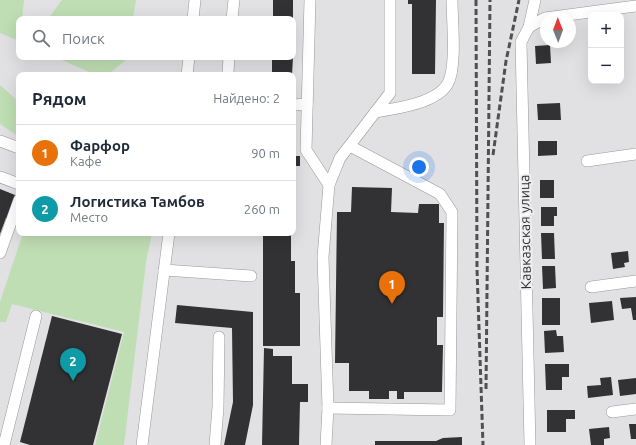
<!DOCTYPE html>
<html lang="ru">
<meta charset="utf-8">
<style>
body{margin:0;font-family:Ubuntu,sans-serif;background:#f2f2f3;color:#1f2937}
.controls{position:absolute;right:12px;top:12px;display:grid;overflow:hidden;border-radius:8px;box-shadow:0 4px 16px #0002}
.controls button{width:36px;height:36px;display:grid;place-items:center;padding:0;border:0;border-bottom:1px solid #e0e1e3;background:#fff;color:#1f2937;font:20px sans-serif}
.compass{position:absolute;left:540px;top:12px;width:36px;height:36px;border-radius:50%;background:#fff;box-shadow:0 4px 16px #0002;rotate:359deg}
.you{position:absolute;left:419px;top:167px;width:14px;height:14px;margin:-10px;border:3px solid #fff;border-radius:50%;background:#1a73e8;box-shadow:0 0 0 6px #1a73e833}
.badge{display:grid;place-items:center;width:26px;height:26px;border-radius:50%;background:#0082a6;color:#fff;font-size:13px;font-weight:700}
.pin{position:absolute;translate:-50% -33px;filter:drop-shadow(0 1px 2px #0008)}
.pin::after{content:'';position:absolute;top:21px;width:14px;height:12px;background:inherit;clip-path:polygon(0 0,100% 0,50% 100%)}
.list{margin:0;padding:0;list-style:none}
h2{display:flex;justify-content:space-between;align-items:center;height:52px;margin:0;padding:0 16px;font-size:17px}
h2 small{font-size:13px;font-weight:400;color:#747a83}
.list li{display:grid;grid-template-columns:26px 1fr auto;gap:12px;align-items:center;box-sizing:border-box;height:56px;padding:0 16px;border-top:1px solid #e0e1e3}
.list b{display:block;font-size:15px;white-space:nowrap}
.list p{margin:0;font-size:13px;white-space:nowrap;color:#747a83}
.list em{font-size:13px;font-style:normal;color:#747a83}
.icon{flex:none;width:22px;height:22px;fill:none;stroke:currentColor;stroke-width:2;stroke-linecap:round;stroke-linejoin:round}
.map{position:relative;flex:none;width:636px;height:445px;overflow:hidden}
.search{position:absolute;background:#fff;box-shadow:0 4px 16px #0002;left:16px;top:16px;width:280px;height:44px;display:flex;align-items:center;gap:10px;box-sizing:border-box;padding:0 14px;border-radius:8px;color:#747a83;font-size:15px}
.panel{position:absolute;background:#fff;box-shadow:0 4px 16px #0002;left:16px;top:72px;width:280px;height:164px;border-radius:8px}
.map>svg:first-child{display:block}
.green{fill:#bfdeb4}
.building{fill:#323234}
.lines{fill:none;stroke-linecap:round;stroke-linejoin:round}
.minor-casing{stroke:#98989b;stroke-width:12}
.minor{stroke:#fff;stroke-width:11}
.rail{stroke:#505052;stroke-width:3;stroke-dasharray:6 3;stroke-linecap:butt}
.labels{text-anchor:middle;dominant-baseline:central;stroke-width:4;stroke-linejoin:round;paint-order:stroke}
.street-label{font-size:14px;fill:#323233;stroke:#eeeff1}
</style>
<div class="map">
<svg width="636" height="445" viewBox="0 0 636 445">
<rect width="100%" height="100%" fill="#e1e1e4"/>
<g class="green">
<path d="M0,0H24L22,19H19V41L0,33Z"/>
<path d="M62,0H136L133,19H48Z"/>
<path d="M55,57H125V61L107,75H96Z"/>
<path d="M0,85L19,102V137L0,124Z"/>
<path d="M23,233H152L146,262L124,445H95L124,332L12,304L6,322H0V302Z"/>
</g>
<g class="building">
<rect x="273" y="0" width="20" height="19"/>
<path d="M408,0H436L435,74H412V4H408Z"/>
<path d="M550,45L551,63L536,64L535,46Z"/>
<path d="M272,57H293L292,75H272Z"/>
<path d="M560,103L561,120H538L537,104Z"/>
<path d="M538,141H557V155L538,156Z"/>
<rect x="293" y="156" width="7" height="10"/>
<rect x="540" y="180" width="14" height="18"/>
<path d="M352,187L392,188L391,212L418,213L419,204H439V223H444L443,317H437V345H443L442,392H404V399H397V391H389V399H369V391H349V363H335L337,212H351Z"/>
<path d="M0,189L15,195L8,215H10L9,219L6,218L0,234Z"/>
<path d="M541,207H557V216H554V226H541Z"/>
<path d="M263,233H291V261H295V293H300V346H263Z"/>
<path d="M541,233H554L555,259H542Z"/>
<path d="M628,251L629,262L624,263L625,267L613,269L611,253Z"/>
<path d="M542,266H555L556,288L543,289Z"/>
<path d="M636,297V320H633L631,308L622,309L620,298Z"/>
<rect x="542" y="298" width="18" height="27"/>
<path d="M612,301L614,320L591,323L589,303Z"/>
<path d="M177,305L253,312V405L245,445H224L233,402L232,328L175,323Z"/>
<path d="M52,316L122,334L93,445H30L20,442Z"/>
<path d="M556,330L557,336H563L564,352L545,353L544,331Z"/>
<path d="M264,348L273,349V356H292V384H308V402H300L299,445H262Z"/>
<path d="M545,364H569V377H562V390H546Z"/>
<path d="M611,377L613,395L588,398L587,386L601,385L600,378Z"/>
<path d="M636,378V394L620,396L618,380Z"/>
<path d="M547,410H575V419H566V432H547Z"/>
<path d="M629,424H636V439H631Z"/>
<path d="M609,427L610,438L604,439V445H591L589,429Z"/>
<path d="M462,437V445H375V441H436L443,438Z"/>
</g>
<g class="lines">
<defs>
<g id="minor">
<path d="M310,0L306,150L329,185"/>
<path d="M193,19L195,0"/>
<path d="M232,19L234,0"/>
<path d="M529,27L535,0"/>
<path d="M228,72L229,57"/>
<path d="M187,75L189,57"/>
<path d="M293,105L307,104"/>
<path d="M375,112C395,109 438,103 448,83C457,66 452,20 452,0"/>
<path d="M0,141L19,148"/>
<path d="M587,161L636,154"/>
<path d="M0,177L19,184"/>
<path d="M0,253L19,200"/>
<path d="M164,270L251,276"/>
<path d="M591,287L636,281"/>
<path d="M328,408L450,410L452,212L440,194L350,146"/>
<path d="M612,412L636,409"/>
<path d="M4,445L36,316"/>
<path d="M142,445L169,233"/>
<path d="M215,445L218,407L219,337"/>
<path d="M326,445L328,408L323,257L329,185L340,158L390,93V0"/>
<path d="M530,445L521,42L529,27L545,18L636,6"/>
</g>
</defs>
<use href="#minor" class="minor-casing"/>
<use href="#minor" class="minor"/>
<g class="rail">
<path d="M476,0L477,269L483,445"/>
<path d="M493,155L506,61L519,0"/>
<path d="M486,389L490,0"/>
</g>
</g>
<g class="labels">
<g class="street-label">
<text transform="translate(525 232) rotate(-91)">Кавказская улица</text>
</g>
</g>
</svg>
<div class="controls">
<button>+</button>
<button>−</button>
</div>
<svg class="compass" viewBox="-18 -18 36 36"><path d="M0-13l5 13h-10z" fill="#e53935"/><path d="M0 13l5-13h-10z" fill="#747a83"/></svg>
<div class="you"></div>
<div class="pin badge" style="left:392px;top:304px;background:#e8710a">1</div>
<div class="pin badge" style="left:73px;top:381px;background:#0f9aa8">2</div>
<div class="search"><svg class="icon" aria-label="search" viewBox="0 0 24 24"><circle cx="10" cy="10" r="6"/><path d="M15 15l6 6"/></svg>Поиск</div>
<section class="panel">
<h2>Рядом<small>Найдено: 2</small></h2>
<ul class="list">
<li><span class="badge" style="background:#e8710a">1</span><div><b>Фарфор</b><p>Кафе</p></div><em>90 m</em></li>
<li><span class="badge" style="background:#0f9aa8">2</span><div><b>Логистика Тамбов</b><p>Место</p></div><em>260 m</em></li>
</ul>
</section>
</div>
